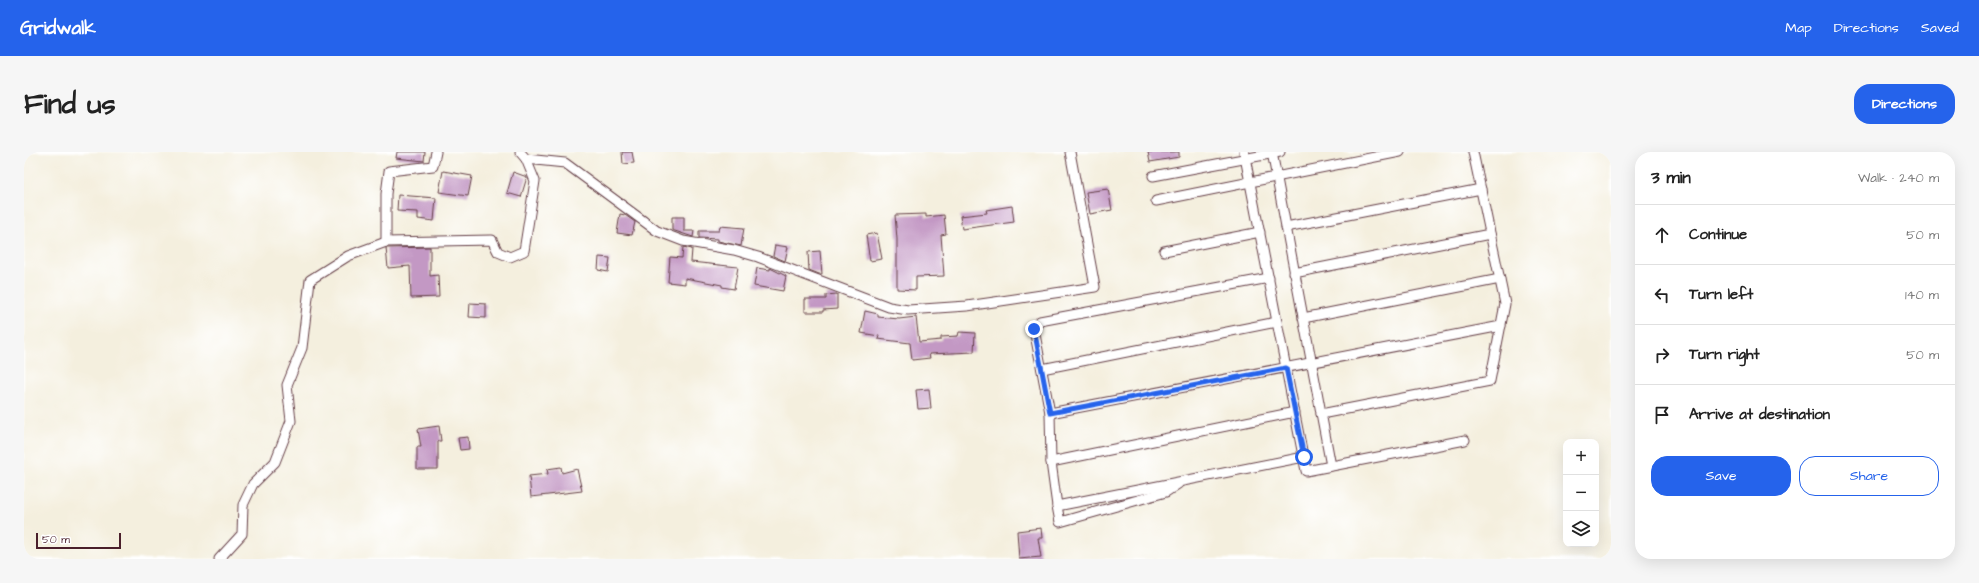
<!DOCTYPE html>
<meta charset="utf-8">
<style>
body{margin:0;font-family:"Architects Daughter",sans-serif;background:#f6f6f6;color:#222}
.controls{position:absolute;right:12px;bottom:12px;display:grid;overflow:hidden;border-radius:8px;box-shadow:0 4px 16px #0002}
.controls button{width:36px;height:36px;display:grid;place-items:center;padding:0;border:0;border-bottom:1px solid #e0e0e0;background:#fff;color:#222;font:20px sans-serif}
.scale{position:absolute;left:12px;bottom:10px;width:85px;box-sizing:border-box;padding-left:4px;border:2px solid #4a1f2b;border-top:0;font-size:11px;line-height:14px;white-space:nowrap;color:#4a1f2b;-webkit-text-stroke:3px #fff;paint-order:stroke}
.stop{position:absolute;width:12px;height:12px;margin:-9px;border:3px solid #2563eb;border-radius:50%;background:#fff}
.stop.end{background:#2563eb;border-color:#fff;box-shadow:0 1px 4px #0008}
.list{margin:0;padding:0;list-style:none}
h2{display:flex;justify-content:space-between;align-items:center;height:52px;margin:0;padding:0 16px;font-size:17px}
h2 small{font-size:13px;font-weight:400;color:#767676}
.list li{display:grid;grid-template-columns:26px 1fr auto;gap:12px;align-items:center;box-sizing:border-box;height:60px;padding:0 16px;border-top:1px solid #e0e0e0}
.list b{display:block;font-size:15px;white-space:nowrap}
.list em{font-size:13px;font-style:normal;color:#767676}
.actions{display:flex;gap:8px;padding:12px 16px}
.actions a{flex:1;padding:9px 0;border:1px solid #2563eb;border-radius:16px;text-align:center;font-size:14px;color:#2563eb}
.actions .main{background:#2563eb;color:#fff}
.icon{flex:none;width:22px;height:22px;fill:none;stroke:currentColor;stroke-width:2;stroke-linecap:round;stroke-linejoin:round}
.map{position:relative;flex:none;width:1587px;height:407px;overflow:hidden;border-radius:16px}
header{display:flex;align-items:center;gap:24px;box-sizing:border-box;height:56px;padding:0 20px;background:#2563eb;color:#fff}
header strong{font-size:19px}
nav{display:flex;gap:22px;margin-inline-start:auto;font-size:14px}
.intro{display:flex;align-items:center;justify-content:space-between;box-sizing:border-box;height:96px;padding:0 24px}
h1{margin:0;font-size:28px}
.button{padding:10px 18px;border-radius:16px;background:#2563eb;color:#fff;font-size:14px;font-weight:700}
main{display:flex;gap:24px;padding:0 24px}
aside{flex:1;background:#fff;border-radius:16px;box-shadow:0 4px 16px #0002}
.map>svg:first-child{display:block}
.building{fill:#c398c4}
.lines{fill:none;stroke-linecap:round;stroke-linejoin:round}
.minor-casing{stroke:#643e46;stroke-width:11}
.minor{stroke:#fff;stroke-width:9}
.route{stroke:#2563eb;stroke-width:5}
</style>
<header>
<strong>Gridwalk</strong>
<nav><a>Map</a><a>Directions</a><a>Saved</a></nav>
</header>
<div class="intro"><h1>Find us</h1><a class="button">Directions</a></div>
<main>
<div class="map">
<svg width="1587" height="407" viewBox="0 0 1587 407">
<rect width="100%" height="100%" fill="#fff"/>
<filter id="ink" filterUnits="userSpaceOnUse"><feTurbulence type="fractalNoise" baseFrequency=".025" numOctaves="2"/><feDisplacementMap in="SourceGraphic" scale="8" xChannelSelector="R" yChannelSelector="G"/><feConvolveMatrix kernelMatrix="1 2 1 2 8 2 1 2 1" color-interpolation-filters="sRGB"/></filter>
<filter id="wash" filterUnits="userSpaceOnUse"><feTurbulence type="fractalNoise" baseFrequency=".012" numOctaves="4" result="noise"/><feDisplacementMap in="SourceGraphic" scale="16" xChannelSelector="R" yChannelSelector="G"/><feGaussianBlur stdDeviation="0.9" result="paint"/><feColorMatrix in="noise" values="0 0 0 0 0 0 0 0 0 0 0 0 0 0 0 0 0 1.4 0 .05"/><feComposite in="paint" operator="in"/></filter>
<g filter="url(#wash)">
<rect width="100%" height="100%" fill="#f4efde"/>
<g id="blocks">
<g class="building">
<path d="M373,0H401L400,9L372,6Z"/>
<path d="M598,0H608L610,11L599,12Z"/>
<path d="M1124,0H1155V5L1126,10Z"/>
<path d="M419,19L448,24L444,44L415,40Z"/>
<path d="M489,20L503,25L497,45L483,41Z"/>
<path d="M1084,37L1088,58L1066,62L1062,40Z"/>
<path d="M374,43L412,46L410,69L394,67V60L373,59Z"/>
<path d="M988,54L990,70L938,77L936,64L963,61L962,58Z"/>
<path d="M596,62L601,63L611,70L608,83L593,81Z"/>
<path d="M902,62V65L920,63L922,82L917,83L920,124L892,125V138L873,137V87L871,63Z"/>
<path d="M648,65H660V79H670L669,85L648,78Z"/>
<path d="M696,74L720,76L717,94L694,89V87L675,86V79H695Z"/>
<path d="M853,81L858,107L846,109L842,83Z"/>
<path d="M751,93L764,95L761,109L749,104Z"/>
<path d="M406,95V124L414,123L415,145L387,146L386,114L364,116L362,96Z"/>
<path d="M659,95L668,97L667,110L714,115L710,137L698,135V133L661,126V132L644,130L646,105L658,106Z"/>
<path d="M796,99L798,122H795L785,118L784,100Z"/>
<path d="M575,105L586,106L584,120L574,118Z"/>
<path d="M733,116L746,118V116L762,124L759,139L730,134Z"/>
<path d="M813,142V157L799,158V160H781V147H802V143Z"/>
<path d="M446,151L462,152V166L445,165Z"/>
<path d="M841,159L854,162V165L875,167L892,165L895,190L917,188V185L934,184L935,180L951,181L950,200L905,202L906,206L888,208L886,191L854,187L855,184L837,181Z"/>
<path d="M905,237L907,256L894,257L892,238Z"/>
<path d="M415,274L417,289H414V317H393V295H397L394,277Z"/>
<path d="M444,285L445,297L436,298L434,286Z"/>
<path d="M537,315L538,321L553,317L558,339L507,345L505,324L524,322L523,317Z"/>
<path d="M1017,376L1018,386H1014L1017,405L995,407L993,379Z"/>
</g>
</g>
</g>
<g filter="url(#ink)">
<use href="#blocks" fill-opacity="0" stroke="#643e46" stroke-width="1"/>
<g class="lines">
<defs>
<g id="minor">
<path d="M496,0L502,7L541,11L633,79L659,89L710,98L734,105L865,155L884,158L943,154L1071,135L1046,0"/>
<path d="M1220,0L1282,319L1441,288"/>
<path d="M1248,0L1307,314"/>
<path d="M1129,24L1256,0"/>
<path d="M1132,49L1376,0"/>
<path d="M1262,75L1457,37"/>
<path d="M362,90V42L365,19L409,14L412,0"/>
<path d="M1140,99L1236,80"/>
<path d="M1270,121L1466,82"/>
<path d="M1245,126L1016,169L1010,177L1026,261L1027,310L1033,354L1280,305"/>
<path d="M1279,166L1476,127"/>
<path d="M1018,217L1253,170"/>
<path d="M1026,261L1477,174"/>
<path d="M1297,262L1466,229L1481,152L1449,0"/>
<path d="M1027,310L1271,260"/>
<path d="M1033,354L1036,370L1142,340L1154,332"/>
<path d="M195,407L218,382L219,353L229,332L251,310L267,269L263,233L278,196L286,128L324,104L362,90L468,88L474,100L486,105L500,99L511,29L502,7"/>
</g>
</defs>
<use href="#minor" class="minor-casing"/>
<use href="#minor" class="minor"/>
</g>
</g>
<g class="lines" filter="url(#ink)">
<path class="route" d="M1010,177L1026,261L1262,216L1280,305"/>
</g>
</svg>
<div class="controls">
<button>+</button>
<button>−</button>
<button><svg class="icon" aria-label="layers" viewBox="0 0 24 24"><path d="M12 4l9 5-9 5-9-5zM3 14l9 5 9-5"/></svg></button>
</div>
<div class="scale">50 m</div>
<div class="stop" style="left:1280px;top:305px"></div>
<div class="stop end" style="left:1010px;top:177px"></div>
</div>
<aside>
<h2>3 min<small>Walk · 240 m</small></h2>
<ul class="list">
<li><svg class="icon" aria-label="ahead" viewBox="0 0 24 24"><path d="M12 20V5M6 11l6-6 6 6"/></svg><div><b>Continue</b></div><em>50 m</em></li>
<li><svg class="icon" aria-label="left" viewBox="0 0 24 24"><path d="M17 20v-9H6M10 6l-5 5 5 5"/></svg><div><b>Turn left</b></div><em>140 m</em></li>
<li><svg class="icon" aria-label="right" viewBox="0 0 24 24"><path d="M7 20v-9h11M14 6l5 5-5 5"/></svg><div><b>Turn right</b></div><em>50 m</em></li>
<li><svg class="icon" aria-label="arrive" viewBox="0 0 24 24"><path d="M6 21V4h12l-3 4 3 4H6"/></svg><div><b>Arrive at destination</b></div></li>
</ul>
<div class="actions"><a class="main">Save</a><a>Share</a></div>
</aside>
</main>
